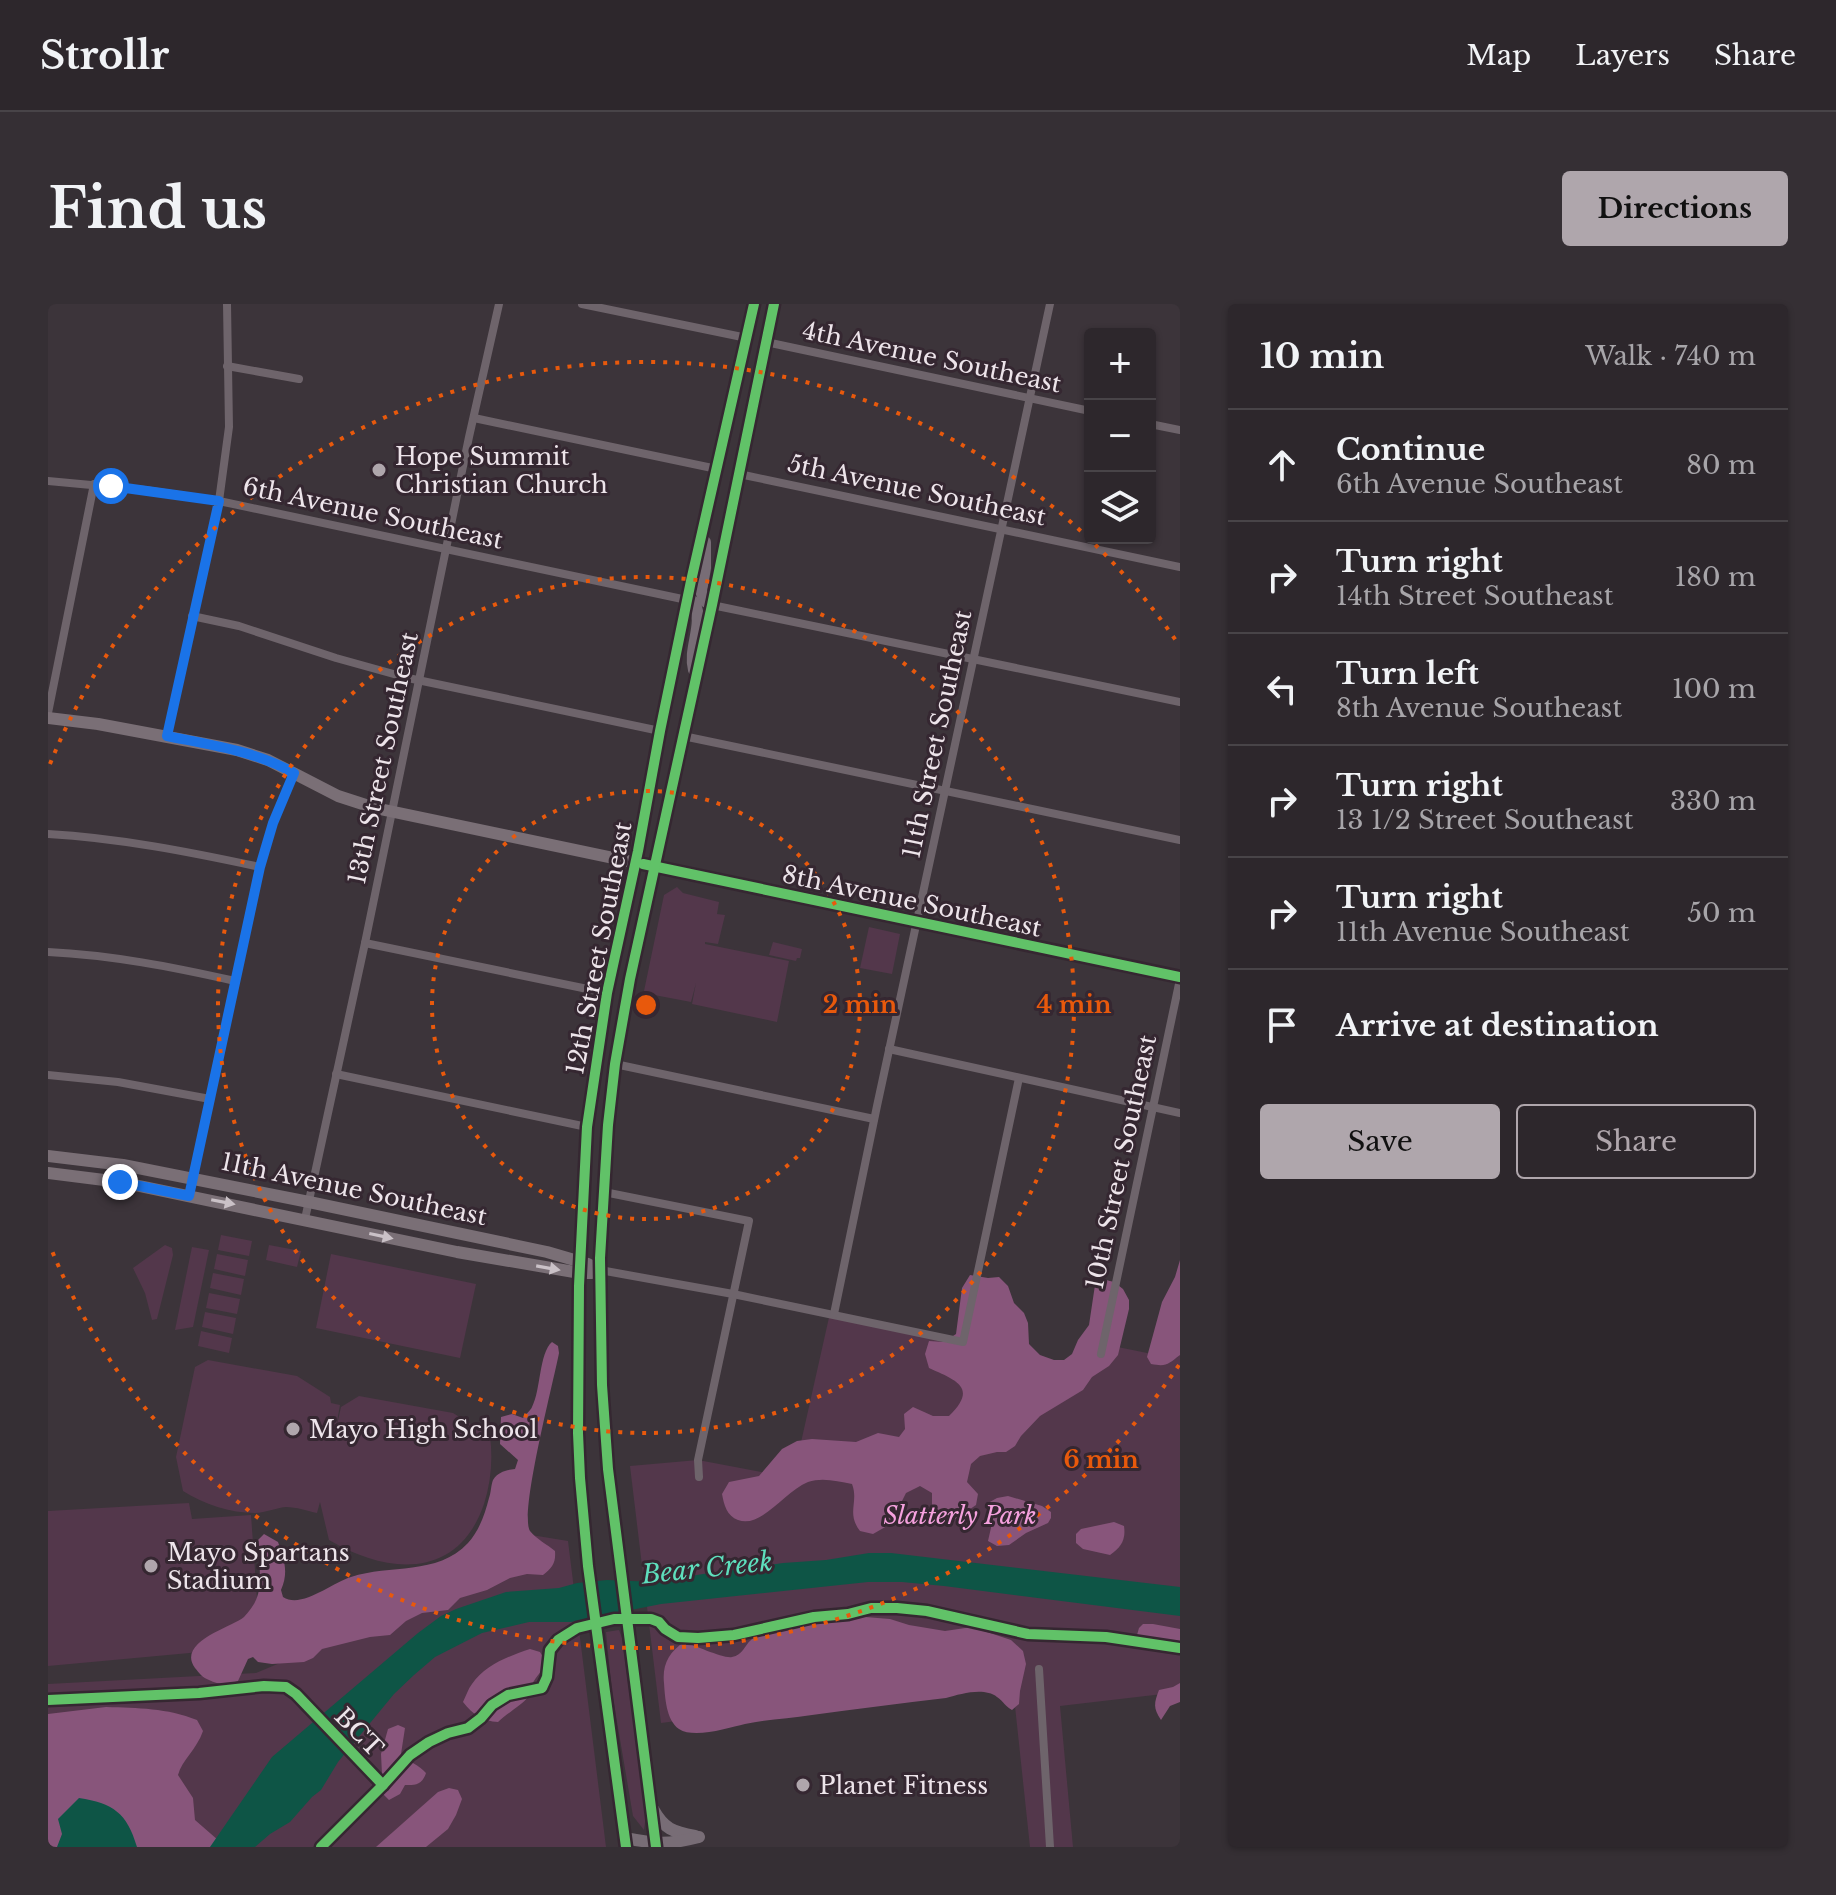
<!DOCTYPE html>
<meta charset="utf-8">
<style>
body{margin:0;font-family:"Libre Baskerville",serif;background:#352f34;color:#f1f3f6}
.controls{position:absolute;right:24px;top:24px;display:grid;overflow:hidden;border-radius:8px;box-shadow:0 2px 6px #0004}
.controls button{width:72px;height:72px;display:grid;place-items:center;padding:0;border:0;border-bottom:2px solid #484448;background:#2d272c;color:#f1f3f6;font:40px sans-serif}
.stop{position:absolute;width:24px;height:24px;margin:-18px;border:6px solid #1a73e8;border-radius:50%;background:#fff}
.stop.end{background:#1a73e8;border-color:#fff;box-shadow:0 2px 8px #0008}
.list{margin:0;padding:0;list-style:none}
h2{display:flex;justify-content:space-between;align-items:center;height:104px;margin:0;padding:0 32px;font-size:34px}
h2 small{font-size:26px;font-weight:400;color:#a7a5a9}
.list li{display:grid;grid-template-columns:52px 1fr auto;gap:24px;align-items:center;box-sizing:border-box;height:112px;padding:0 32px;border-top:2px solid #484448}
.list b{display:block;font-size:30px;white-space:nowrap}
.list p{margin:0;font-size:26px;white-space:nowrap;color:#a7a5a9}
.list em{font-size:26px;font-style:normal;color:#a7a5a9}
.actions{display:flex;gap:16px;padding:24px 32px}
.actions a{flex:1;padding:18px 0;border:2px solid #afa6ac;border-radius:8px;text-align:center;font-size:28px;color:#afa6ac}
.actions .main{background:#afa6ac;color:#111}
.icon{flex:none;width:44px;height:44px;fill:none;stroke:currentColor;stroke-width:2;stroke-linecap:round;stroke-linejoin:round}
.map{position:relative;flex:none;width:1132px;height:1543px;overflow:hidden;border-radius:8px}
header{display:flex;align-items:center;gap:48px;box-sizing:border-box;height:112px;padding:0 40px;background:#2d272c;border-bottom:2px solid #484448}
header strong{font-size:38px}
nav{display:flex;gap:44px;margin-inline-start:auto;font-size:28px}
.intro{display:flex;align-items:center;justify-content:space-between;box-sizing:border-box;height:192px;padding:0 48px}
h1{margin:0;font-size:56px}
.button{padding:20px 36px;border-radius:8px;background:#afa6ac;color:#111;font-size:28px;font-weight:700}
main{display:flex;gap:48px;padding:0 48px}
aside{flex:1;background:#2d272c;border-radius:8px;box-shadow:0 2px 6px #0004}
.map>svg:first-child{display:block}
.green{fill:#53374b}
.forest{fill:#88557b}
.water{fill:#0e5546}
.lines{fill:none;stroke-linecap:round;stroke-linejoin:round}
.street{stroke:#6e646b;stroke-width:8}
.secondary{stroke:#7a6f76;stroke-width:12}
.primary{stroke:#786d76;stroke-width:12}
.cycleway-casing{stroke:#352731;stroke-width:15}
.cycleway{stroke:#61c268;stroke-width:10}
.oneway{fill:#cac1c7}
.route{stroke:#1a73e8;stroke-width:10}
.ring{fill:none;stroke:#e8590c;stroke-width:4;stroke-dasharray:4 8}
.poi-dot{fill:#afa6ac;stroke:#352731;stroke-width:3}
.labels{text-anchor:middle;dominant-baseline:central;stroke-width:6;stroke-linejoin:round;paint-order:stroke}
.street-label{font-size:24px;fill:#ede4ea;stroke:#352731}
.poi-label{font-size:24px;fill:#ede4ea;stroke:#352731;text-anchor:start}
.park-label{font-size:24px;font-style:italic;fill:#f5a1de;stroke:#352731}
.water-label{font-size:26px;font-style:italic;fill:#5edfbd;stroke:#352731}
.centre{fill:#e8590c;stroke:#352731;stroke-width:4}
.ring-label{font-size:24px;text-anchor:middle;font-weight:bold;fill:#e8590c;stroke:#352731;stroke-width:6;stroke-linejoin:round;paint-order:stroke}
</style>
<header>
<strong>Strollr</strong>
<nav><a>Map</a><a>Layers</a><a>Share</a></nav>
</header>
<div class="intro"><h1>Find us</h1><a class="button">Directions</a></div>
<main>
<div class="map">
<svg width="1132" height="1543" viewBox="0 0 1132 1543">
<rect width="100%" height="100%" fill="#3c343a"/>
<g class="green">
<path d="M629,583L635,589L671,598L669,610L677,611L670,640L657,638V640L741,657L729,718L644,700L648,679L643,698L601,690L596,687L616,591Z"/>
<path d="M821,623L852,630L844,670L812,664Z"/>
<path d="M725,638L754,645L752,654H749L748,657L721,651Z"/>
<path d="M173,931L204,937L201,952L170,946Z"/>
<path d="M117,941L124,944L125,951L109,1015L104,1016L97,989L85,964Z"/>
<path d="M221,941L253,947L249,963L218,956Z"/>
<path d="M144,943L161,946L145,1023L127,1026Z"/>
<path d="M169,950L200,956L197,972L166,965Z"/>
<path d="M283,950L428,980L412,1054L268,1024Z"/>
<path d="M165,969L196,975L193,991L162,984Z"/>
<path d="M161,989L192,995L189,1010L158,1004Z"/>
<path d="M157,1008L188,1014L185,1030L154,1023Z"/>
<path d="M782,1009L1048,1068L1055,1040L1104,1050L1132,1039V1388L1012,1402L1025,1543H982L964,1374L613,1419L582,1162L650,1156L745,1174Z"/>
<path d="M153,1027L184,1034L181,1049L150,1042Z"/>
<path d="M160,1056L249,1072L282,1093L283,1099L292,1101L286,1134L293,1103L311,1092L405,1109L442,1132C445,1155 443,1178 436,1200C410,1276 340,1271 281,1236L272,1198L269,1209C260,1207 248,1203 238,1203C231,1203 217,1209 207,1209C182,1209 156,1200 135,1187L128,1153L147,1063Z"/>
<path d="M141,1199L144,1215L203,1211L210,1309L185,1345L0,1362V1207Z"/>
<path d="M471,1229L520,1237L558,1543H0V1380L208,1369L464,1262Z"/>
<path d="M571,1326L574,1334L598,1511L596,1526L585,1512L564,1388L558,1328Z"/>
</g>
<g class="forest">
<path d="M1132,956V1051C1120,1060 1119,1063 1103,1060L1099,1053L1114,998L1127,973Z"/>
<path d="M922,971L940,974L951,973L960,982L966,999L976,1009L980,1019L981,1040L992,1051L1006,1056H1016L1024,1050L1030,1036L1041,1021L1047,981L1054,975L1066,978L1075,985L1081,996V1005L1070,1051L1061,1062L1044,1073L1035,1086L992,1112L973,1132L967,1142L958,1148H949L932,1152L923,1160L919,1178L930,1190L928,1201L906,1216L892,1220L884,1214V1189L872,1182L858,1189L847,1211L839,1222L825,1230L812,1227C798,1209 811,1198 804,1180C789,1177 774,1173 760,1178C737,1187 713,1225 690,1216C679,1212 676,1201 674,1190L681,1178L711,1172L734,1145L749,1137L764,1135L808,1138L830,1129L851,1133L857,1125L856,1110L865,1103L885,1112H901C931,1083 907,1076 881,1064L877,1050L881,1037L896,1038L908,1030L914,984Z"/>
<path d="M504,1038L510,1042L511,1049C506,1076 471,1210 482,1227C487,1234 500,1241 507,1247C508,1259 504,1264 495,1271L479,1270L462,1274L439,1286L412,1294L400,1306L374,1309L358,1317L342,1331L322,1333L274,1345L265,1354L256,1358L224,1360L210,1358L205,1353L200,1355L190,1377C180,1381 171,1381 161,1376C155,1374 151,1369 147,1364C128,1338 184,1323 196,1313C200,1309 205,1302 207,1298C216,1281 210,1255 210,1236L216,1230L230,1238C236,1255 241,1268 233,1286L235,1293C254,1305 283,1279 303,1273C342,1260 389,1272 420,1239C431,1227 437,1210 441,1194C443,1189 443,1181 445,1176C450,1168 458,1166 467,1165L470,1156L452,1140L453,1113L464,1110L475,1114C477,1111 483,1106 484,1103C493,1086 491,1049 504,1038Z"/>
<path d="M960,1192L994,1202L1003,1208V1214L1000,1219L978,1229L961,1241L949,1242L940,1237L945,1215L940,1206V1199L949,1194Z"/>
<path d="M1066,1218L1076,1222C1078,1236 1073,1243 1062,1251L1035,1245L1028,1239V1230L1033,1225Z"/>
<path d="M754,1312L782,1315L805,1312L842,1315L861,1321L897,1327L924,1323L963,1336L975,1347L978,1360L972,1387L971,1400L964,1406C957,1402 956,1398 949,1393C936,1383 913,1390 898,1394C853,1399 809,1405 764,1411C741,1415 719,1415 697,1420C680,1424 646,1435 631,1425C618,1416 617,1393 616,1379C614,1361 621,1348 636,1338C646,1341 676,1355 684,1353C695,1351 696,1342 703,1336C721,1320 729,1315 754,1312Z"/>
<path d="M1095,1320H1105L1132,1325V1342L1095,1335L1089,1331L1091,1324Z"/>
<path d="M482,1345L492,1348C503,1365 490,1366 484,1381C482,1386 483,1389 480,1393C473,1402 459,1409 450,1418C435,1417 425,1411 415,1398C418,1392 420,1385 424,1380C437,1361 461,1352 482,1345Z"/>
<path d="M1132,1379V1398L1122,1402L1113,1416C1105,1404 1106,1399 1111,1386L1125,1383Z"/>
<path d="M58,1403C90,1404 119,1404 149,1416L155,1427C149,1445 134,1456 130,1471L145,1494L147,1516L178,1543H0V1410Z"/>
<path d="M350,1421L357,1424L353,1450C361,1458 371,1461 378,1469C374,1481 368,1481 357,1481L352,1490L341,1496L335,1490L333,1450L340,1425Z"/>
<path d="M401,1484L410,1486L414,1495L408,1511L400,1525L378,1543H328L390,1488Z"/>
</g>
<g class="water">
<path d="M821,1249H843L1132,1283V1312L896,1282L854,1278H820L613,1300L523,1318H481L434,1329L387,1353L366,1371L346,1390L290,1458L273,1486L264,1493L242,1518L222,1530L207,1543H162L224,1453L370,1329L393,1312L408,1305L458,1288L511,1284L529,1279L559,1276L608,1278L655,1270L735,1259L778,1256Z"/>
<path d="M31,1494C65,1499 79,1509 89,1543H9L14,1530L10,1515Z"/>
</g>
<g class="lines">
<g class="street">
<path d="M534,0L699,34"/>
<path d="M718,38L1042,107"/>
<path d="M179,62L251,75"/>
<path d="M426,114L669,165"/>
<path d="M1102,120L1132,126"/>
<path d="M691,170L1132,263"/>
<path d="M0,177L97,186L171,197L639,296"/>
<path d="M664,301L1132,398"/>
<path d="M144,312L191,322L288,354L360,374L612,427"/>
<path d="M0,409L46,180"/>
<path d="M119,432L171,197L181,123L179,0"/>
<path d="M635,432L1132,536"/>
<path d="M0,530C71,534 142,548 212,563"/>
<path d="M317,639L559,689"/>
<path d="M0,648C63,651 125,663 187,677"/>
<path d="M841,745L1132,809"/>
<path d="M567,760L826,815"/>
<path d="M288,770L539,823"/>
<path d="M0,771L70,778L162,795"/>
<path d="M556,888L701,917L650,1156L651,1173"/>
<path d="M141,892L212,563L225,519L246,469"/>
<path d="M257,915L317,639L421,133L451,0"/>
<path d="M552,966L685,990L915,1038L971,774"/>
<path d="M786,1010L829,802L1002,0"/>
<path d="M1053,1050L1132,675"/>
<path d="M991,1365L1002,1543"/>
</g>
<g class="secondary">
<path d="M0,414L50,420L189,446L220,456L290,492L327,504L1132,673"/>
<path d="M0,852L75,861L261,898L499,948L540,960L552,966"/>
<path d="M0,869L72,878L409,948L532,969H544L552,966"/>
</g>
<g class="primary">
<path d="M657,238V264L653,287L657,297L664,301"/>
<path d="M639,296L646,298C657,321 640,343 646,366"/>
<path d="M605,1505C616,1525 625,1528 647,1532"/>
<path d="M577,1534C607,1540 620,1541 651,1533"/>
<path d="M578,1543L540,1262L532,1174L530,1129L531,982L539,823L559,689L590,547L612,427L643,277L706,0"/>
<path d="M608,1543L560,1165L554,1081L552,954L560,821L567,760L582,675L664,301L726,0"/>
</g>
<defs>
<g id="cycleway">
<path d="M595,560L1132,673"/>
<path d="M0,1396L151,1389L216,1382L238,1383L248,1390L335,1481"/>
<path d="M273,1543L335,1481L362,1451L381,1438L400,1429L420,1424L433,1414L444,1401L460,1391L494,1384L499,1373L502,1346L510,1336L529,1324L566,1315H603L611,1318L617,1325L630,1333L650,1334L686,1331L766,1313L800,1310L823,1304H849L879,1307L980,1330L1058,1333L1132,1344"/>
<path d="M578,1543L540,1262L532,1174L530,1129L531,982L539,823L559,689L590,547L612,427L643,277L706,0"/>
<path d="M608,1543L560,1165L554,1081L552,954L560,821L567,760L582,675L664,301L726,0"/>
</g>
</defs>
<use href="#cycleway" class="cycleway-casing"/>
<use href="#cycleway" class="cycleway"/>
</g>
<defs><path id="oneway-solid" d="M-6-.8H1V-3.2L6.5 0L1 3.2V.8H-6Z" transform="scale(2)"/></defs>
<g class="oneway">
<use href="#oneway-solid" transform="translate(175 898) rotate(11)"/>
<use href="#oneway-solid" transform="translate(333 932) rotate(12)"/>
<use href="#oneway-solid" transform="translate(500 964) rotate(10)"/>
</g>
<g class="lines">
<path class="route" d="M63,182L171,197L119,432C163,441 207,447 246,469L225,519L212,563L141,892L72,878"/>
</g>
<g class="ring">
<circle cx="598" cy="701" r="214"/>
<circle cx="598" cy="701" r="428"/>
<path d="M1131 1061A643 643 0 0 1 2 942M2 460A643 643 0 0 1 1131 341"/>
</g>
<g class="poi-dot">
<circle cx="331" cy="166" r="8"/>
<circle cx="245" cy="1125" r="8"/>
<circle cx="103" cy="1262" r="8"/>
<circle cx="755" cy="1481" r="8"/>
</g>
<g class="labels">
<g class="street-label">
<text transform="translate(884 53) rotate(12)">4th Avenue Southeast</text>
<text transform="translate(869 186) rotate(12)">5th Avenue Southeast</text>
<text transform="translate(325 209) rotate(12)">6th Avenue Southeast</text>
<text transform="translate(889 430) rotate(-78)">11th Street Southeast</text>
<text transform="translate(335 454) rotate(-78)">13th Street Southeast</text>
<text transform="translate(864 597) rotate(12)">8th Avenue Southeast</text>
<text transform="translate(551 644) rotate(-79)">12th Street Southeast</text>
<text transform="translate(1073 858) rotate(-78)">10th Street Southeast</text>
<text transform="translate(306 885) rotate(12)">11th Avenue Southeast</text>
<text transform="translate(311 1428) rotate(46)">BCT</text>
</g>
<g class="poi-label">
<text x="347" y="152">Hope Summit<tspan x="347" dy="28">Christian Church</tspan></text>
<text x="261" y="1125">Mayo High School</text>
<text x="119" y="1248">Mayo Spartans<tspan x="119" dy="28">Stadium</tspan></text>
<text x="771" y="1481">Planet Fitness</text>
</g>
<g class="park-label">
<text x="912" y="1211">Slatterly Park</text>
</g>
<g class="water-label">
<text transform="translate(659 1264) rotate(-6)">Bear Creek</text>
</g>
</g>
<circle cx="598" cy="701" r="12" class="centre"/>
<g class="ring-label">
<text x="812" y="709">2 min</text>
<text x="1026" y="709">4 min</text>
<text x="1053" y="1164">6 min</text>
</g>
</svg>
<div class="controls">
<button>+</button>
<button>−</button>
<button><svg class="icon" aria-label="layers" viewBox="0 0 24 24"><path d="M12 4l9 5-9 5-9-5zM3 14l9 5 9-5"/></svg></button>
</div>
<div class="stop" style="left:63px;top:182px"></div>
<div class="stop end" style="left:72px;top:878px"></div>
</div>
<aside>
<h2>10 min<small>Walk · 740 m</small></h2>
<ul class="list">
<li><svg class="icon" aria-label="ahead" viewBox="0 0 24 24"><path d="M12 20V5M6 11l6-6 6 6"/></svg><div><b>Continue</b><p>6th Avenue Southeast</p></div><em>80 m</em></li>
<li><svg class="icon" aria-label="right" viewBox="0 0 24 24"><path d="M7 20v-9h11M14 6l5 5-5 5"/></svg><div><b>Turn right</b><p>14th Street Southeast</p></div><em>180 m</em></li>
<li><svg class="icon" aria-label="left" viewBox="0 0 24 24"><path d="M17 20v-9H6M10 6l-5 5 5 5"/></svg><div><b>Turn left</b><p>8th Avenue Southeast</p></div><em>100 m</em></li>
<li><svg class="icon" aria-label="right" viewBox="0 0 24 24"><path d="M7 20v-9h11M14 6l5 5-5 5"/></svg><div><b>Turn right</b><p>13 1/2 Street Southeast</p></div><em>330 m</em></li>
<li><svg class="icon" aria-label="right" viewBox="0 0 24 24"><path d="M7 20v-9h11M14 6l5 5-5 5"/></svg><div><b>Turn right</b><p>11th Avenue Southeast</p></div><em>50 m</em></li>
<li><svg class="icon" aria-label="arrive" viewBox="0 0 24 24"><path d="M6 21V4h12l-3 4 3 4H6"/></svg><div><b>Arrive at destination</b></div></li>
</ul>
<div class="actions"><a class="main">Save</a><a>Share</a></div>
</aside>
</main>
